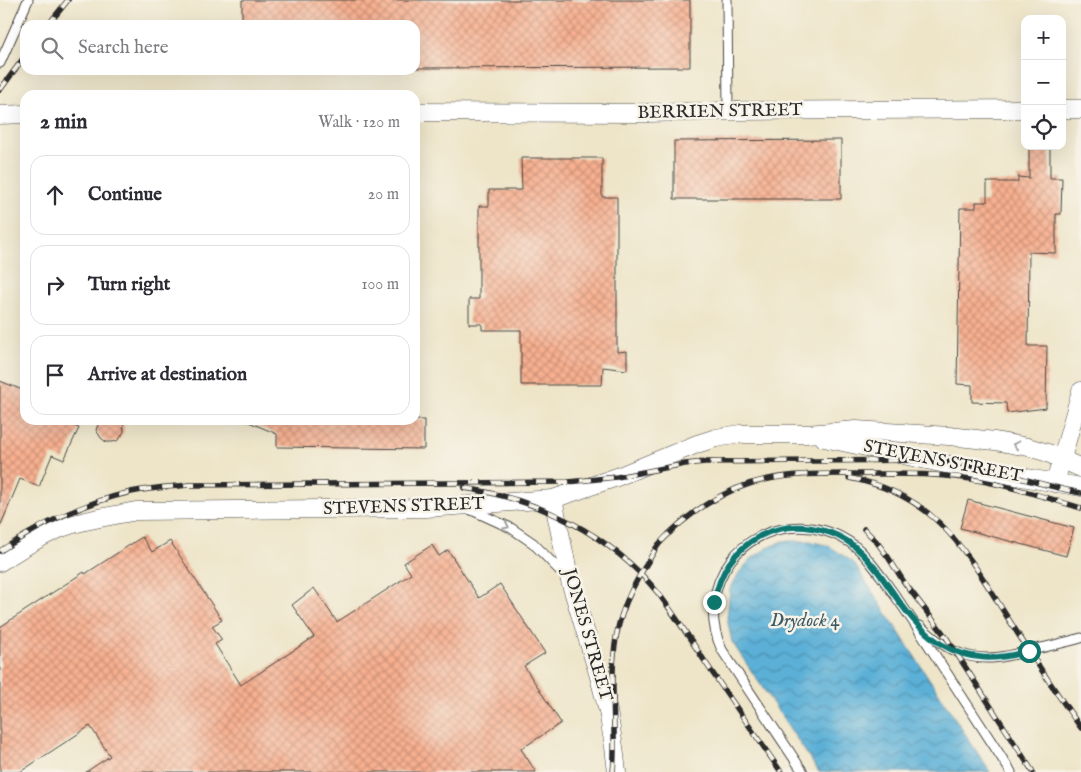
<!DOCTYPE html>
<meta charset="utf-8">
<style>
body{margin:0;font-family:"IM FELL English",serif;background:#f2f2f3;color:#2b2b33}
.controls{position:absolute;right:15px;top:15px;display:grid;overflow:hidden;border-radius:10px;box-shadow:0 5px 20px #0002}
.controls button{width:45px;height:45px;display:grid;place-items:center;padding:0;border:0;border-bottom:1px solid #e1e1e2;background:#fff;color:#2b2b33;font:25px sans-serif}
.stop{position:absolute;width:15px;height:15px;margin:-11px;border:4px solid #0f766e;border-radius:50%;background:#fff}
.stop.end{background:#0f766e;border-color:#fff;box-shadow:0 1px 5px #0008}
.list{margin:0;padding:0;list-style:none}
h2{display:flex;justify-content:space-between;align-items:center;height:65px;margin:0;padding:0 20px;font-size:21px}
h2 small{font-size:16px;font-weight:400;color:#7c7c81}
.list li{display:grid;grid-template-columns:32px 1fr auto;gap:15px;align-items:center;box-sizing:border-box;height:80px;margin:0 10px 10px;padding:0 10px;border:1px solid #e1e1e2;border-radius:15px}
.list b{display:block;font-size:19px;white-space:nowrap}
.list em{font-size:16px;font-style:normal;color:#7c7c81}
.icon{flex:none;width:28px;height:28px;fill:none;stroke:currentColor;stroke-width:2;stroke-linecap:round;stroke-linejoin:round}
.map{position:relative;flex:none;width:1081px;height:772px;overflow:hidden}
.search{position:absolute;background:#fff;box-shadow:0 5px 20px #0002;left:20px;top:20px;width:400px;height:55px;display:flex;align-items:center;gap:12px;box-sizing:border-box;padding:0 18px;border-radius:15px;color:#7c7c81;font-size:19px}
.panel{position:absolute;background:#fff;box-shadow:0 5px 20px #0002;left:20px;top:90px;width:400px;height:335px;border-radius:15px}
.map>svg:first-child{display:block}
.water{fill:url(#water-waves);stroke:#436e81}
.building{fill:url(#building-cross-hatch)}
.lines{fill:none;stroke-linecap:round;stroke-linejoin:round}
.service-casing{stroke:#484743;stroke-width:11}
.minor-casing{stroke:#484743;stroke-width:19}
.service{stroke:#fff;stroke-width:9}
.minor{stroke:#fff;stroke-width:18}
.rail-casing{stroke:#2b2b2b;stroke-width:5.5}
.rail{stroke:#f7f3e8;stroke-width:4;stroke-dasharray:11;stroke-linecap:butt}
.oneway{stroke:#a0a0a0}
.route{stroke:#0f766e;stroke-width:6}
.labels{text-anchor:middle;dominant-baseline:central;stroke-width:5;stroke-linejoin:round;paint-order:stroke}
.street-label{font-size:18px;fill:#2b2b2b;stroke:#f7f3e8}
.water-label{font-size:19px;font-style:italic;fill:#3c5a67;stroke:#f7f3e8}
</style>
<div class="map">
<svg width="1081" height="772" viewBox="0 0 1081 772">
<defs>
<pattern id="water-waves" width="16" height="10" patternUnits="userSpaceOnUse" patternTransform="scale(1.25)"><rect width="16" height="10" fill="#5bb0d7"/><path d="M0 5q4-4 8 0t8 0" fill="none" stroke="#4b8faf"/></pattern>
<pattern id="building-cross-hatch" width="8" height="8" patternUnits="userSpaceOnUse" patternTransform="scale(1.25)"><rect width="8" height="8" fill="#f8b090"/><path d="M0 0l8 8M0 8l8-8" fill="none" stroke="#c98f76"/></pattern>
</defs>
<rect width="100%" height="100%" fill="#f7f3e8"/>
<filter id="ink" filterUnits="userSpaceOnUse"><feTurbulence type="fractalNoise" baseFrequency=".02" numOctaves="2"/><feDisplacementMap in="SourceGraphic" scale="10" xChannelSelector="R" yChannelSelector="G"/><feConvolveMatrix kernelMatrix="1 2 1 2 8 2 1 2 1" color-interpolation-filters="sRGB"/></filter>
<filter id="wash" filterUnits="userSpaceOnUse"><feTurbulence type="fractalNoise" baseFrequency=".0096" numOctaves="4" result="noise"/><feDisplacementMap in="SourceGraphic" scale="20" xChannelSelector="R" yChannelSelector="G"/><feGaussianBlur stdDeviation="1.12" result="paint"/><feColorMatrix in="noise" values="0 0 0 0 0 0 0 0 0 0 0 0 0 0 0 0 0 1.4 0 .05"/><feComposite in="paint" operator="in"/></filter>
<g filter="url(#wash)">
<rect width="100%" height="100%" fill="#eee5c9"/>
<path class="water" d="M783,541H810L829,546L853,562L990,772H819L732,642L727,618L730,589L739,573L751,559L767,548Z"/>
<g id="blocks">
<g class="building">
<path d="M242,0H690V67L415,68V25H242Z"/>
<path d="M841,140V199H674V141Z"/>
<path d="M1029,146H1050V178H1062L1061,214H1056V253L1029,252L1028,346H1047L1046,408L1007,413L1006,403L972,402V385L957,384L960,208H976V202H987V182H1018V177L1029,178Z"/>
<path d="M521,158H602V197H617V352L627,351V370L603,367L602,385H521V330H482V324H469V299H479V206H489V190H522Z"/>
<path d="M0,381L25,391V420H60L79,428L64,460L52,455L39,487L20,479L0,527Z"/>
<path d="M100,420H123L124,431L121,437L117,441L112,442H106L101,438L96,430Z"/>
<path d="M244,420H424V449L277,447V434Z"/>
<path d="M968,500L1074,528L1066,556L960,528Z"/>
<path d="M142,537L152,552L170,541L222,620L212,626L222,640L215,644L241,685L314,637L292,605L314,588L337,622L411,574L404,563L432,545L439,556L448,550L479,598L500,584L545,653L524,666L561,723L521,749L536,772H86L110,756L90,726L20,772H0V627L84,572L85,574Z"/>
</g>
</g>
</g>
<g filter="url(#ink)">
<use href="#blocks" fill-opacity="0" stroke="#484743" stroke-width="1"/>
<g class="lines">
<defs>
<g id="service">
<path d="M727,0L728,111"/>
<path d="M0,63L28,0"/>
<path d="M467,508L511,528L533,543L566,577"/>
<path d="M920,626C932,637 944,647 959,653C985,663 1010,656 1036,649C1051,646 1066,642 1081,638"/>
<path d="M803,772L722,650C708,620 711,587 731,560C761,521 819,517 856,547C866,555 873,566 881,576C895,595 909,615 922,635C952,681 981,726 1011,772"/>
</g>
<g id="minor">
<path d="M1062,109H1081"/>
<path d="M415,112L647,113L728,111L1025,109"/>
<path d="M0,115L25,114"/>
<path d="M824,438L950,465L1081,487"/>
<path d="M1055,483L1081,391"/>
<path d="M553,499L570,581L598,673L608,711L614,747L617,772"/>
<path d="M0,562C20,549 42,535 64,527C86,519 113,516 136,511L426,508L553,499L617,477L697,444L716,438L740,434H807L856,430L949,436L995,441L1028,447L1048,453L1081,468"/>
</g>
</defs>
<use href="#service" class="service-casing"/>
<use href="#minor" class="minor-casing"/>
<use href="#service" class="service"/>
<use href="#minor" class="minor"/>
<defs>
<g id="rail">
<path d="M48,25L68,0"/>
<path d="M0,90L25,56"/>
<path d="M849,478C938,494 967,554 1011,623C1034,659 1057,694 1081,728"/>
<path d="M464,488C538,499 610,534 658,593C678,619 695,647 714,675C736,707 759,740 781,772"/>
<path d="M864,529L876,541L888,557L904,582L946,637L1033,772"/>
<path d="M0,551C41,524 83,503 131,492C150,488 169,487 189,485L568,482L617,477L685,464L705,462L930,460C982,464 1030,483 1081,493"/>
<path d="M613,772C618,721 605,663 622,614C628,595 638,577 649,560C652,555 655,549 659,544C685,515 725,488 764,480C796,473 829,474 862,474C898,474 935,473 971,479C1008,485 1045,497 1081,508"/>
</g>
</defs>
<use href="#rail" class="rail-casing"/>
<use href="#rail" class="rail"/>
</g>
<defs><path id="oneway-chevron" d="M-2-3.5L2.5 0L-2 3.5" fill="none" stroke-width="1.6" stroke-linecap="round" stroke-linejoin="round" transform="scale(1.25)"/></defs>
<g class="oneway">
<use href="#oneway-chevron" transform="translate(1016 445) rotate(-168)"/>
<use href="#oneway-chevron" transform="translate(506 526) rotate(26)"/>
</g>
</g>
<g class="lines" filter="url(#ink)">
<path class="route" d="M714,602C720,572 733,551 760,536C776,528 794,525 812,528C824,530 836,534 847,541C860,549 869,561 879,573C897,598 914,627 941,644C971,662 997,660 1029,651"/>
</g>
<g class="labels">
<g class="street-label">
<text transform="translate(720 112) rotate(-1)">BERRIEN STREET</text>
<text transform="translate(943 462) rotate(11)">STEVENS STREET</text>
<text transform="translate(404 507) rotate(-2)">STEVENS STREET</text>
<text transform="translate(587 635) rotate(74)">JONES STREET</text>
</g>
<g class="water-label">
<text x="805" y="621">Drydock 4</text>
</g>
</g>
</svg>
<div class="controls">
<button>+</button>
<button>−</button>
<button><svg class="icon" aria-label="locate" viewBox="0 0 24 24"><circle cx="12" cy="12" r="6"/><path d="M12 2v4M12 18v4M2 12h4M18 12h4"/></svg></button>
</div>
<div class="stop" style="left:1029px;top:651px"></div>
<div class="stop end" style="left:714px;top:602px"></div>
<div class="search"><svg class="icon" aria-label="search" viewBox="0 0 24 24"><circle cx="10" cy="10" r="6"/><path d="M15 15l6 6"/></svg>Search here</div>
<section class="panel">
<h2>2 min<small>Walk · 120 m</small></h2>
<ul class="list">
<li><svg class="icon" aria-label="ahead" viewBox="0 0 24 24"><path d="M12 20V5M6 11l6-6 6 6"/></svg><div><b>Continue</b></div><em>20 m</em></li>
<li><svg class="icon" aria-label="right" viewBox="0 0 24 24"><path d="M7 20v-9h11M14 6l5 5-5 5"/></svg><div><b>Turn right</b></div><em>100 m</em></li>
<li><svg class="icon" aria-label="arrive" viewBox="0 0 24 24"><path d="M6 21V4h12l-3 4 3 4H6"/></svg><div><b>Arrive at destination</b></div></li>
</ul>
</section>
</div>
